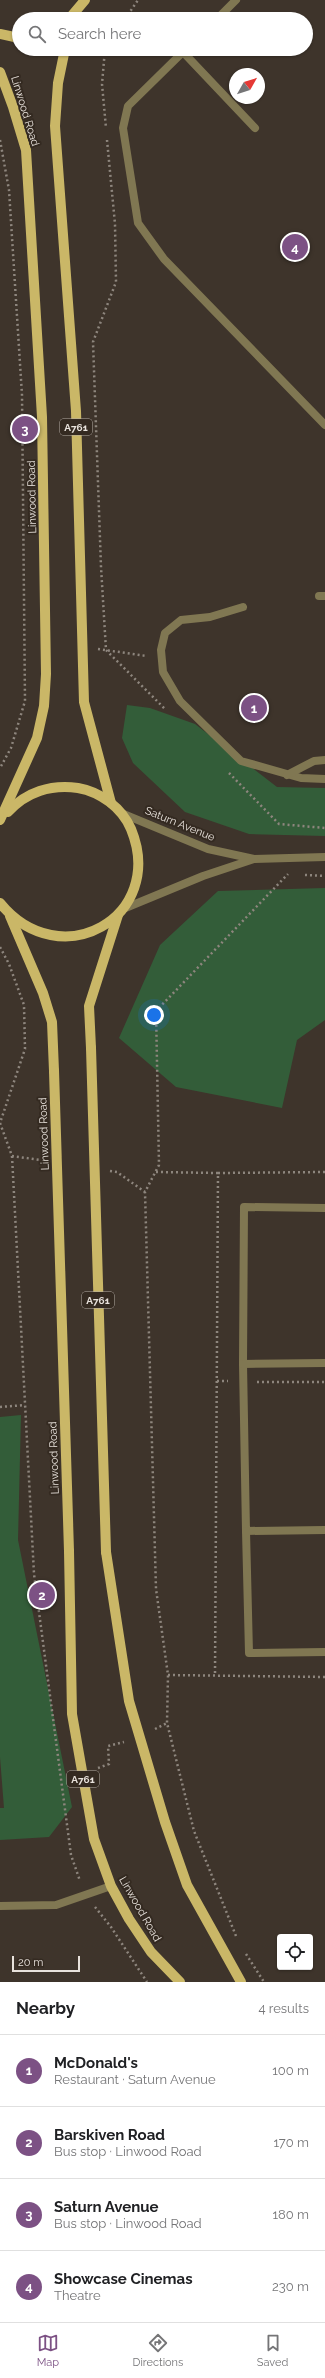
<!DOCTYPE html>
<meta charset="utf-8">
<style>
body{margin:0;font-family:Raleway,sans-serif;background:#f6f6f6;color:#202124}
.controls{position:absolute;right:12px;bottom:12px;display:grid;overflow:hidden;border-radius:4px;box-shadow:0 1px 3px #0004}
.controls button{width:36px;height:36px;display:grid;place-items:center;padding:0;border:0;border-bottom:1px solid #e0e0e0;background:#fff;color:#202124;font:20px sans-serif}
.compass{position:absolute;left:229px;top:68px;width:36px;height:36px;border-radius:50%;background:#fff;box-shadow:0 1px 3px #0004;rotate:51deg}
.scale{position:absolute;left:12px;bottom:10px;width:68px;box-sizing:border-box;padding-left:4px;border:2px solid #e8e2dc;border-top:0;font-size:11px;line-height:14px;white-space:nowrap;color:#e8e2dc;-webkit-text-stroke:3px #342a21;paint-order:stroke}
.you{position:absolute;left:154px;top:1015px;width:14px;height:14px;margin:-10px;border:3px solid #fff;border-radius:50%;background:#1a73e8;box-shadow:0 0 0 6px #1a73e833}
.badge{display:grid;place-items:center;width:26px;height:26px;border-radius:50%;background:#7c5184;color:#fff;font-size:13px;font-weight:700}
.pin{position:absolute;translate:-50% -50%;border:2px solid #fff;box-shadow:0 1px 4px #0006}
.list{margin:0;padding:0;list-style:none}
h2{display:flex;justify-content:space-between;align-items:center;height:52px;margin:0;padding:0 16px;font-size:17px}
h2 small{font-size:13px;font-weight:400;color:#757577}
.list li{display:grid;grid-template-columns:26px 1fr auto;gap:12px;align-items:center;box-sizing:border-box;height:72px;padding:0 16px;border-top:1px solid #e0e0e0}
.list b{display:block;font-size:15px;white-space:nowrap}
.list p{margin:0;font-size:13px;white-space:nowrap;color:#757577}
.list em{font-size:13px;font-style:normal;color:#757577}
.icon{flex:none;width:22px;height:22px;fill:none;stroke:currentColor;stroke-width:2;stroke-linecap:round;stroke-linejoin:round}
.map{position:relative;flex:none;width:325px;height:1982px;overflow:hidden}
.search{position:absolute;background:#fff;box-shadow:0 1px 3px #0004;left:12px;right:12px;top:12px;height:44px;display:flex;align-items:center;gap:10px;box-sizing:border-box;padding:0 14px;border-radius:22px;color:#757577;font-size:15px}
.sheet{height:340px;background:#fff}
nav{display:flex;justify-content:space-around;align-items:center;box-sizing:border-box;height:56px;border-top:1px solid #e0e0e0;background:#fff;font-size:11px;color:#757577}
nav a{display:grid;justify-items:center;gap:2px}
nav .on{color:#7c5184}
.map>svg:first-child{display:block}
.green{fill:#335d39}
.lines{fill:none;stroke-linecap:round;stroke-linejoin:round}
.path{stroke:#8e867e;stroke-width:2.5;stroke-dasharray:2 3;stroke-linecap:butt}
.service{stroke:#807752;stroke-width:8}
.minor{stroke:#807752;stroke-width:8}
.primary{stroke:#cab767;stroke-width:10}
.primary-bridge{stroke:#cab767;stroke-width:10}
.labels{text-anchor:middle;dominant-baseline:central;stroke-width:4;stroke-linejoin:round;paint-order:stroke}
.shield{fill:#342a21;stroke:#b2aba4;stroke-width:1}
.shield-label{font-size:10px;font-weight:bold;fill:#e8e2dc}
.street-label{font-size:11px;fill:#e8e2dc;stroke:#342a21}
</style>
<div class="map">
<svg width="325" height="1982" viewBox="0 0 325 1982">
<rect width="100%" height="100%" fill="#3e342b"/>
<g class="green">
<path d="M127,705L150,708L195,724L277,787L325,788V836L249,834L185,812L133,763L122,738Z"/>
<path d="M325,888V1020L297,1040L282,1108L176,1087L119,1038L160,945L218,891Z"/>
<path d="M21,1415L18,1540L72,1807L49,1837L0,1840V1808H4L0,1757V1417Z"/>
</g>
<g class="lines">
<g class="path">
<path d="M125,19L138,0"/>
<path d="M105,49L102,84L106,128"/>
<path d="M0,140L9,190L22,395L25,701L11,748L0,768"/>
<path d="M107,140L115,224L116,282L93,342L101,567L106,650L165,709"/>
<path d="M98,649L147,656"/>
<path d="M229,773L279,824L325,828"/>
<path d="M305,875L325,876"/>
<path d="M0,947L9,964L24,1005L25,1049L0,1123L12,1156L40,1160"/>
<path d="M12,1156L34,1574L71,1855L80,1881"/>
<path d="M110,1171L117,1172L145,1192"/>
<path d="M156,1172L218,1173L215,1676"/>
<path d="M218,1173L325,1172"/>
<path d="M217,1381H228"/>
<path d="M257,1382H325"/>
<path d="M0,1407L25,1405"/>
<path d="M168,1675L325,1677"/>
<path d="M155,1729L167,1723"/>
<path d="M98,1768L109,1764L108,1746L124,1742"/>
<path d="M95,1907L111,1927L147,1982"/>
<path d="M236,1936L194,1831L167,1723L168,1675L156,1589L145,1192L159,1165L156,1011L288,874"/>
<path d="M246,1954L264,1982"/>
</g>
<g class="service">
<path d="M217,19L236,0"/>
<path d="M186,49L128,106L123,128L138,223L164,259L325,425"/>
<path d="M183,52L255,128"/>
<path d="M319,596H325"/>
<path d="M243,607L210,617L181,620L165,633L161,650L163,672L180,701L241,761L301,778L325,779"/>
<path d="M287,775L314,761L325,760"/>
<path d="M325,1208L244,1207L243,1364L246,1531L325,1530"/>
<path d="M243,1364L325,1363"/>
<path d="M246,1531L249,1653L325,1652"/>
</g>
<g class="minor">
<path d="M121,813L208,849L254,859L325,857"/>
<path d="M123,909L203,876L254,859"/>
<path d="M0,1906L56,1905L111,1886"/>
</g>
<g class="primary">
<path d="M69,19L85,0"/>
<path d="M0,34L19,38"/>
<path d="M65,49L58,83L55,126L76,411L84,702L111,803"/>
<path d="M0,72L13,107L26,150L42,417L46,674L44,706L37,738L0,820"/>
<path d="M0,903C60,977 167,917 131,829C122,808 101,792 78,788C51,784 26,792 8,812"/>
<path d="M10,916L43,993L52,1022L54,1071"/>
<path d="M91,1048L89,1006L118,915"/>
<path d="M69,1551L72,1714L94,1839L111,1886L129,1919L151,1952L180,1982"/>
<path d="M106,1552L129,1701L165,1822L187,1885L241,1982"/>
</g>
<g class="primary-bridge">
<path d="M91,1048L106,1552"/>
<path d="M54,1071L69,1551"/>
</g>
</g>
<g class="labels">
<g class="shield">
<rect x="60" y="419" width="32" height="16" rx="3"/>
<rect x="82" y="1292" width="32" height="16" rx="3"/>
<rect x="67" y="1771" width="32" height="16" rx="3"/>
</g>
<g class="shield-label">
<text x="76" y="427">A761</text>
<text x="98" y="1300">A761</text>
<text x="83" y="1779">A761</text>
</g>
<g class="street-label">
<text transform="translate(25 111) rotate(73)">Linwood Road</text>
<text transform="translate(32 497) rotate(-91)">Linwood Road</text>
<text transform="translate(180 824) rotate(22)">Saturn Avenue</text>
<text transform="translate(44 1134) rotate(-92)">Linwood Road</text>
<text transform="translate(54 1458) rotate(-92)">Linwood Road</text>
<text transform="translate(140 1909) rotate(60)">Linwood Road</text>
</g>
</g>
</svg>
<div class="controls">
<button><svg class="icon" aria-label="locate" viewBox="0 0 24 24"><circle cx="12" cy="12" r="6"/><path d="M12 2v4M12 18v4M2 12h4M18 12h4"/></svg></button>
</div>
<svg class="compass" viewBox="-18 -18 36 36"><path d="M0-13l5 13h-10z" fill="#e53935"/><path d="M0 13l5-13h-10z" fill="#757577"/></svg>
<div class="scale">20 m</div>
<div class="you"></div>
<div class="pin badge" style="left:254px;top:708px">1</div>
<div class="pin badge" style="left:42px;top:1595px">2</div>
<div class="pin badge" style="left:25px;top:429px">3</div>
<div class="pin badge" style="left:295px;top:247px">4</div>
<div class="search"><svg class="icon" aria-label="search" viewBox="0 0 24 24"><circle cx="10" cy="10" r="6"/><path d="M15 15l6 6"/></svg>Search here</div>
</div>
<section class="sheet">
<h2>Nearby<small>4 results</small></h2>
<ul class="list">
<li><span class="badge">1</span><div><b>McDonald's</b><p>Restaurant · Saturn Avenue</p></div><em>100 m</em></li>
<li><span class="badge">2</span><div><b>Barskiven Road</b><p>Bus stop · Linwood Road</p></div><em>170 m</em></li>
<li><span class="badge">3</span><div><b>Saturn Avenue</b><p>Bus stop · Linwood Road</p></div><em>180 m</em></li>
<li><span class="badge">4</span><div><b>Showcase Cinemas</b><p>Theatre</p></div><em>230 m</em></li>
</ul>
</section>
<nav>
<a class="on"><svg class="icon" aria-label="map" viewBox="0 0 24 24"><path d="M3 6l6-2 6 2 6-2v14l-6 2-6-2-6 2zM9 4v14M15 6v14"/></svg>Map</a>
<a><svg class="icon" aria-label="directions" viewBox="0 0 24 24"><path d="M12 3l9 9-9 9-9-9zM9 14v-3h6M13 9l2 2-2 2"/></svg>Directions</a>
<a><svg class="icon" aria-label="saved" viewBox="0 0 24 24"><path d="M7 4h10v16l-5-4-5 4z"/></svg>Saved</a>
</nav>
